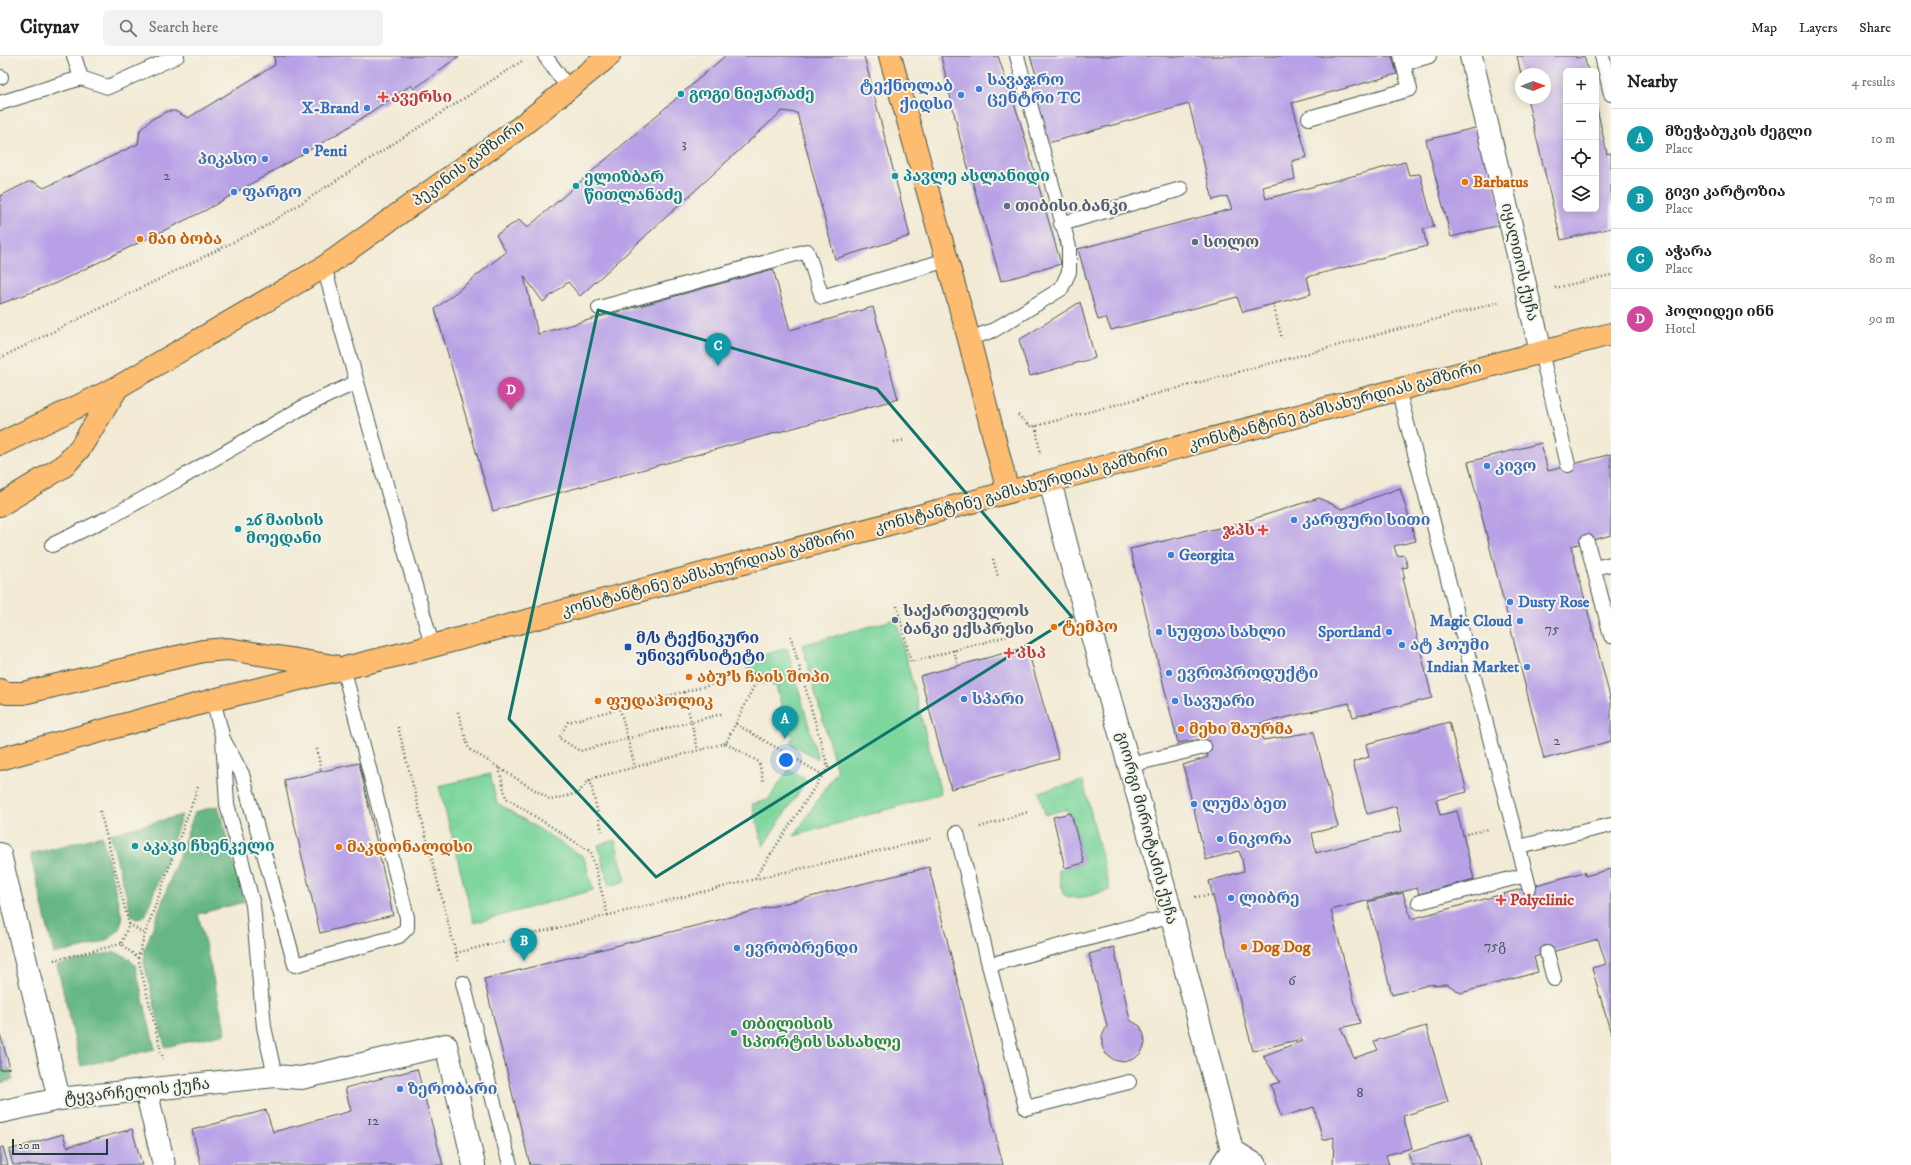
<!DOCTYPE html>
<meta charset="utf-8">
<style>
body{margin:0;font-family:"IM FELL DW Pica","Noto Serif Georgian",serif;background:#f2f2f2;color:#222}
.controls{position:absolute;right:12px;top:12px;display:grid;overflow:hidden;border-radius:6px;box-shadow:0 2px 10px #0003}
.controls button{width:36px;height:36px;display:grid;place-items:center;padding:0;border:0;border-bottom:1px solid #e0e0e0;background:#fff;color:#222;font:20px sans-serif}
.compass{position:absolute;left:1515px;top:12px;width:36px;height:36px;border-radius:50%;background:#fff;box-shadow:0 2px 10px #0003;rotate:89deg}
.scale{position:absolute;left:12px;bottom:10px;width:96px;box-sizing:border-box;padding-left:4px;border:2px solid #1f3d34;border-top:0;font-size:11px;line-height:14px;white-space:nowrap;color:#1f3d34;-webkit-text-stroke:3px #f7f3e8;paint-order:stroke}
.you{position:absolute;left:786px;top:704px;width:14px;height:14px;margin:-10px;border:3px solid #fff;border-radius:50%;background:#1a73e8;box-shadow:0 0 0 6px #1a73e833}
.badge{display:grid;place-items:center;width:26px;height:26px;border-radius:50%;background:#1f6fb2;color:#fff;font-size:13px;font-weight:700}
.pin{position:absolute;translate:-50% -33px;filter:drop-shadow(0 1px 2px #0008)}
.pin::after{content:'';position:absolute;top:21px;width:14px;height:12px;background:inherit;clip-path:polygon(0 0,100% 0,50% 100%)}
.list{margin:0;padding:0;list-style:none}
h2{display:flex;justify-content:space-between;align-items:center;height:52px;margin:0;padding:0 16px;font-size:17px}
h2 small{font-size:13px;font-weight:400;color:#767676}
.list li{display:grid;grid-template-columns:26px 1fr auto;gap:12px;align-items:center;box-sizing:border-box;height:60px;padding:0 16px;border-top:1px solid #e0e0e0}
.list b{display:block;font-size:15px;white-space:nowrap}
.list p{margin:0;font-size:13px;white-space:nowrap;color:#767676}
.list em{font-size:13px;font-style:normal;color:#767676}
.icon{flex:none;width:22px;height:22px;fill:none;stroke:currentColor;stroke-width:2;stroke-linecap:round;stroke-linejoin:round}
.map{position:relative;flex:none;width:1611px;height:1109px;overflow:hidden}
header{display:flex;align-items:center;gap:24px;box-sizing:border-box;height:56px;padding:0 20px;background:#fff;border-bottom:1px solid #e0e0e0}
header strong{font-size:19px}
nav{display:flex;gap:22px;margin-inline-start:auto;font-size:14px}
.search{width:280px;height:36px;background:#f2f2f2;display:flex;align-items:center;gap:10px;box-sizing:border-box;padding:0 14px;border-radius:6px;color:#767676;font-size:15px}
main{display:flex}
aside{flex:1;background:#fff}
.map>svg:first-child{display:block}
.green{fill:#7dd69c;stroke:#4e8a68}
.forest{fill:#66b784;stroke:#427a5c}
.building{fill:#b7a0e6}
.lines{fill:none;stroke-linecap:round;stroke-linejoin:round}
.service-casing{stroke:#3f574c;stroke-width:16}
.minor-casing{stroke:#3f574c;stroke-width:24}
.primary-casing{stroke:#3f574c;stroke-width:24}
.path{stroke:#3f574c;stroke-width:2.5;stroke-dasharray:1 3;stroke-linecap:butt}
.service{stroke:#fff;stroke-width:14}
.minor{stroke:#fff;stroke-width:22}
.primary{stroke:#fdbc6f;stroke-width:22}
.marked{fill:none;stroke:#0f766e;stroke-width:3;stroke-linejoin:round}
.shop-dot{fill:#3f7fe0;stroke:#f7f3e8;stroke-width:1.5}
.culture-dot{fill:#0f9aa8;stroke:#f7f3e8;stroke-width:1.5}
.health-dot{fill:#e0444e;stroke:#f7f3e8;stroke-width:1.5}
.food-dot{fill:#e8710a;stroke:#f7f3e8;stroke-width:1.5}
.service-dot{fill:#5c6f8a;stroke:#f7f3e8;stroke-width:1.5}
.transit-dot{fill:#1a4fb4;stroke:#f7f3e8;stroke-width:1.5}
.leisure-dot{fill:#2e9e5b;stroke:#f7f3e8;stroke-width:1.5}
.labels{text-anchor:middle;dominant-baseline:central;stroke-width:4;stroke-linejoin:round;paint-order:stroke}
.number-label{font-size:14px;fill:#455660}
.shop-label{font-size:16px;font-weight:bold;fill:#366cbe;stroke:#f7f3e8;text-anchor:start}
.culture-label{font-size:16px;font-weight:bold;fill:#0d838f;stroke:#f7f3e8;text-anchor:start}
.health-label{font-size:16px;font-weight:bold;fill:#be3a42;stroke:#f7f3e8;text-anchor:start}
.street-label{font-size:16px;fill:#1f3d34;stroke:#f7f3e8}
.food-label{font-size:16px;font-weight:bold;fill:#c56008;stroke:#f7f3e8;text-anchor:start}
.service-label{font-size:16px;font-weight:bold;fill:#4e5e75;stroke:#f7f3e8;text-anchor:start}
.transit-label{font-size:16px;font-weight:bold;fill:#164399;stroke:#f7f3e8;text-anchor:start}
.leisure-label{font-size:16px;font-weight:bold;fill:#27864d;stroke:#f7f3e8;text-anchor:start}
</style>
<header>
<strong>Citynav</strong>
<div class="search"><svg class="icon" aria-label="search" viewBox="0 0 24 24"><circle cx="10" cy="10" r="6"/><path d="M15 15l6 6"/></svg>Search here</div>
<nav><a>Map</a><a>Layers</a><a>Share</a></nav>
</header>
<main>
<div class="map">
<svg width="1611" height="1109" viewBox="0 0 1611 1109">
<rect width="100%" height="100%" fill="#f7f3e8"/>
<filter id="ink" filterUnits="userSpaceOnUse"><feTurbulence type="fractalNoise" baseFrequency=".025" numOctaves="2"/><feDisplacementMap in="SourceGraphic" scale="8" xChannelSelector="R" yChannelSelector="G"/><feConvolveMatrix kernelMatrix="1 2 1 2 8 2 1 2 1" color-interpolation-filters="sRGB"/></filter>
<filter id="wash" filterUnits="userSpaceOnUse"><feTurbulence type="fractalNoise" baseFrequency=".012" numOctaves="4" result="noise"/><feDisplacementMap in="SourceGraphic" scale="16" xChannelSelector="R" yChannelSelector="G"/><feGaussianBlur stdDeviation="0.9" result="paint"/><feColorMatrix in="noise" values="0 0 0 0 0 0 0 0 0 0 0 0 0 0 0 0 0 1.4 0 .05"/><feComposite in="paint" operator="in"/></filter>
<g filter="url(#wash)">
<rect width="100%" height="100%" fill="#f2ead4"/>
<g class="green">
<path d="M896,563L941,738L794,780L837,715L802,589Z"/>
<path d="M787,592L818,703L790,687L793,679L788,676L776,629L773,630L771,626C759,630 754,626 751,613L748,614L745,604Z"/>
<path d="M789,713L807,724L763,790L752,748L768,744Z"/>
<path d="M490,718L497,747L584,801L593,834L474,867L439,730Z"/>
<path d="M1083,725L1110,834C1096,837 1076,847 1063,838L1058,814L1084,807L1071,757L1068,758L1067,753L1045,759L1039,736Z"/>
<path d="M615,784L626,825L609,830L598,789Z"/>
</g>
<g class="forest">
<path d="M218,750L244,846L198,858L226,977L165,991L144,907L145,893L195,756Z"/>
<path d="M182,759L146,858C143,862 140,864 134,862L131,857L110,778Z"/>
<path d="M102,780L122,862C121,890 76,892 54,898L30,798Z"/>
<path d="M113,896C123,898 128,901 135,909L155,993L81,1010L57,909Z"/>
<path d="M10,1012L13,1024L0,1027V1014Z"/>
</g>
<g id="blocks">
<g class="building">
<path d="M274,0H459L414,33L411,29L344,74L206,154L56,227L0,248V140L28,126H34L44,132L138,88L140,74L152,63L168,55H175L188,62L275,9Z"/>
<path d="M725,0H864L910,180L835,203L797,57L782,55L580,240L568,226L543,246L524,220L538,278L773,213L790,274L873,251L898,343L493,455L435,253L506,196L496,179L519,164L527,172Z"/>
<path d="M941,0H998L1020,65L1061,208L1001,225L960,83Z"/>
<path d="M1030,0H1392L1397,18L1292,47L1307,101L1292,105L1295,123L1263,131L1266,143L1405,106L1409,119L1420,118L1434,171L1423,173L1427,190L1307,221L1311,238L1243,256L1237,241L1111,274L1106,262L1098,264L1078,193L1232,153L1227,140L1213,144L1189,48L1048,87L1030,23L1037,21Z"/>
<path d="M1517,0H1576V2L1584,0L1588,15H1566V153H1596L1597,52L1607,98L1611,97V172L1561,184L1527,42H1545V18H1521Z"/>
<path d="M1479,71L1505,168L1451,181L1426,84Z"/>
<path d="M1080,246L1095,302L1030,320L1019,284Z"/>
<path d="M1541,387L1548,415L1611,398V479L1571,490L1611,645V685L1544,703L1468,406Z"/>
<path d="M1400,432L1416,485L1394,490L1397,500L1404,499L1408,511L1402,512L1405,522H1403L1432,642L1353,661L1349,647L1258,668L1263,684L1314,676L1338,771L1312,777L1316,797L1402,775L1396,750L1367,758L1353,706L1369,701L1366,688L1449,666L1467,736L1436,744L1440,759L1457,755L1474,823L1419,838L1417,832L1331,854L1360,967L1341,972L1354,1002L1378,994L1374,985L1426,970L1448,1046L1403,1060L1412,1092L1386,1099L1389,1109H1333L1334,1081L1323,1084L1314,1051L1281,1061L1271,1029L1280,1026L1263,1000L1302,985L1301,983L1253,995L1209,825L1244,815L1242,803L1239,795L1206,804L1183,709L1208,701L1202,683L1178,687L1130,493L1240,467L1319,442L1342,453Z"/>
<path d="M1027,591L1059,703L951,733L920,620Z"/>
<path d="M359,707L393,859L320,877L284,724Z"/>
<path d="M1071,757L1084,807L1065,812L1053,761Z"/>
<path d="M929,811L1003,1109H530L484,923Z"/>
<path d="M1611,813V978L1592,912L1606,908L1598,883L1534,901L1538,916L1461,937L1447,928L1428,929L1392,939L1368,846L1403,837L1411,863L1584,816L1585,820Z"/>
<path d="M1114,891L1130,964L1140,970L1144,979L1145,988L1141,997L1134,1003L1124,1006L1114,1004L1106,998L1102,990V980L1107,970L1089,898Z"/>
<path d="M0,978L10,1012L0,1014Z"/>
<path d="M417,1013L443,1109H201L192,1074L266,1054L273,1076L351,1055L345,1032Z"/>
<path d="M132,1073L142,1109H13L9,1094L63,1078L67,1091Z"/>
<path d="M1470,1078L1480,1109H1412L1408,1097Z"/>
<path d="M3,1091L8,1109H0V1092Z"/>
</g>
</g>
</g>
<g filter="url(#ink)">
<use href="#blocks" fill-opacity="0" stroke="#3f574c" stroke-width="1"/>
<g class="lines">
<defs>
<g id="service">
<path d="M74,0L81,22"/>
<path d="M545,0L569,33"/>
<path d="M1401,0L1403,8L1429,0"/>
<path d="M1602,0L1611,38"/>
<path d="M0,21H1"/>
<path d="M0,47L81,22L108,31L177,0"/>
<path d="M1309,62L1410,33L1403,8"/>
<path d="M1061,168L1181,133"/>
<path d="M324,211L432,589"/>
<path d="M599,252L807,195L822,241L947,204"/>
<path d="M969,283L994,274L1061,233L1069,216V191L1017,0"/>
<path d="M1541,296L1568,409"/>
<path d="M1398,333L1529,831"/>
<path d="M1587,486L1611,580"/>
<path d="M52,489L112,460L181,422L305,350L357,326"/>
<path d="M1594,512L1611,508"/>
<path d="M213,644L223,683L227,748L253,849L264,971L275,1020"/>
<path d="M223,683L242,718L295,909L399,880L407,872V861L343,611"/>
<path d="M1130,709L1204,691"/>
<path d="M957,777L989,909L1026,1052L1129,1026"/>
<path d="M1519,791L1611,769"/>
<path d="M1419,846L1526,819"/>
<path d="M1547,897L1554,923"/>
<path d="M989,909L1172,860"/>
<path d="M463,927L510,1109"/>
</g>
<g id="minor">
<path d="M1471,0L1541,296"/>
<path d="M1050,425L1070,503L1168,845L1232,1094L1256,1109"/>
<path d="M0,798L59,1043"/>
<path d="M146,1034L164,1109"/>
<path d="M0,1056L59,1043L275,1020L301,1022L446,989L474,1109"/>
<path d="M1222,1109L1232,1094"/>
</g>
<g id="primary">
<path d="M890,0L969,283L1008,436"/>
<path d="M0,388L118,331L324,211L519,72L609,0"/>
<path d="M0,449L64,410L80,392L118,331"/>
<path d="M0,634L7,637H23L203,595L228,593L334,610"/>
<path d="M0,703L213,644L410,596L1050,425L1611,278"/>
</g>
</defs>
<use href="#service" class="service-casing"/>
<use href="#minor" class="minor-casing"/>
<use href="#primary" class="primary-casing"/>
<g class="path">
<path d="M1555,232L1611,219"/>
<path d="M1273,248L1282,283"/>
<path d="M0,302L264,171L522,5"/>
<path d="M1018,359L1029,370H1036L1500,246"/>
<path d="M1036,370L1040,398"/>
<path d="M894,386L905,384"/>
<path d="M993,503L998,521"/>
<path d="M897,550L911,606L1015,578"/>
<path d="M985,559L1007,553"/>
<path d="M954,594L958,610"/>
<path d="M684,636L698,694"/>
<path d="M620,653L635,711"/>
<path d="M458,656L469,693L551,744L578,737L590,723L726,687L761,616"/>
<path d="M721,658L580,695L559,682L568,666L760,616"/>
<path d="M736,668L823,719"/>
<path d="M398,671L456,897"/>
<path d="M726,687L759,706L763,725"/>
<path d="M317,693L321,716"/>
<path d="M499,712L506,742L591,796L608,860"/>
<path d="M590,724L602,775"/>
<path d="M100,755L129,868L121,888L138,902L163,1003"/>
<path d="M980,771L1028,756"/>
<path d="M1463,779L1489,773"/>
<path d="M755,822L828,711L790,578"/>
<path d="M1195,841L1212,839"/>
<path d="M129,868L145,878"/>
<path d="M138,902L145,878L198,731"/>
<path d="M54,904L121,888"/>
<path d="M458,905L456,897L755,823L934,782"/>
</g>
<use href="#service" class="service"/>
<use href="#minor" class="minor"/>
<use href="#primary" class="primary"/>
</g>
</g>
<path class="marked" d="M598,254L877,333L1072,561L656,821L509,663Z"/>
<g class="shop-dot">
<circle cx="979" cy="33" r="4"/>
<circle cx="961" cy="39" r="4"/>
<circle cx="367" cy="52" r="4"/>
<circle cx="306" cy="95" r="4"/>
<circle cx="265" cy="103" r="4"/>
<circle cx="234" cy="136" r="4"/>
<circle cx="1487" cy="410" r="4"/>
<circle cx="1294" cy="464" r="4"/>
<circle cx="1171" cy="499" r="4"/>
<circle cx="1510" cy="546" r="4"/>
<circle cx="1520" cy="565" r="4"/>
<circle cx="1159" cy="576" r="4"/>
<circle cx="1389" cy="576" r="4"/>
<circle cx="1402" cy="589" r="4"/>
<circle cx="1527" cy="611" r="4"/>
<circle cx="1169" cy="617" r="4"/>
<circle cx="964" cy="643" r="4"/>
<circle cx="1175" cy="645" r="4"/>
<circle cx="1194" cy="748" r="4"/>
<circle cx="1220" cy="783" r="4"/>
<circle cx="1231" cy="842" r="4"/>
<circle cx="737" cy="892" r="4"/>
<circle cx="400" cy="1033" r="4"/>
</g>
<g class="culture-dot">
<circle cx="681" cy="38" r="4"/>
<circle cx="895" cy="120" r="4"/>
<circle cx="576" cy="130" r="4"/>
<circle cx="238" cy="473" r="4"/>
<circle cx="135" cy="790" r="4"/>
</g>
<g class="health-dot">
<path d="M381 35h4v4h4v4h-4v4h-4v-4h-4v-4h4z"/>
<path d="M1261 468h4v4h4v4h-4v4h-4v-4h-4v-4h4z"/>
<path d="M1007 591h4v4h4v4h-4v4h-4v-4h-4v-4h4z"/>
<path d="M1499 838h4v4h4v4h-4v4h-4v-4h-4v-4h4z"/>
</g>
<g class="food-dot">
<circle cx="1465" cy="126" r="4"/>
<circle cx="140" cy="183" r="4"/>
<circle cx="1054" cy="571" r="4"/>
<circle cx="689" cy="621" r="4"/>
<circle cx="598" cy="645" r="4"/>
<circle cx="1181" cy="673" r="4"/>
<circle cx="339" cy="791" r="4"/>
<circle cx="1244" cy="891" r="4"/>
</g>
<g class="service-dot">
<circle cx="1007" cy="150" r="4"/>
<circle cx="1195" cy="186" r="4"/>
<circle cx="895" cy="564" r="4"/>
</g>
<rect class="transit-dot" x="624" y="587" width="8" height="8" rx="2"/>
<circle class="leisure-dot" cx="734" cy="977" r="4"/>
<g class="labels">
<g class="number-label">
<text x="684" y="88">3</text>
<text x="167" y="120">2</text>
<text x="1552" y="573">75</text>
<text x="1557" y="685">2</text>
<text x="1495" y="890">75გ</text>
<text x="1292" y="925">6</text>
<text x="1360" y="1037">8</text>
<text x="373" y="1065">12</text>
</g>
<g class="shop-label">
<text x="987" y="24">სავაჯრო<tspan x="987" dy="18">ცენტრი TC</tspan></text>
<text x="953" y="30" text-anchor="end">ტექნოლაბ<tspan x="953" dy="18">ქიდსი</tspan></text>
<text x="359" y="52" text-anchor="end">X-Brand</text>
<text x="314" y="95">Penti</text>
<text x="257" y="103" text-anchor="end">პიკასო</text>
<text x="242" y="136">ფარგო</text>
<text x="1495" y="410">კივო</text>
<text x="1302" y="464">კარფური სითი</text>
<text x="1179" y="499">Georgita</text>
<text x="1518" y="546">Dusty Rose</text>
<text x="1512" y="565" text-anchor="end">Magic Cloud</text>
<text x="1167" y="576">სუფთა სახლი</text>
<text x="1381" y="576" text-anchor="end">Sportland</text>
<text x="1410" y="589">ატ ჰოუმი</text>
<text x="1519" y="611" text-anchor="end">Indian Market</text>
<text x="1177" y="617">ევროპროდუქტი</text>
<text x="972" y="643">სპარი</text>
<text x="1183" y="645">სავუარი</text>
<text x="1202" y="748">ლუმა ბეთ</text>
<text x="1228" y="783">ნიკორა</text>
<text x="1239" y="842">ლიბრე</text>
<text x="745" y="892">ევრობრენდი</text>
<text x="408" y="1033">ზერობარი</text>
</g>
<g class="culture-label">
<text x="689" y="38">გოგი ნიჟარაძე</text>
<text x="903" y="120">პავლე ასლანიდი</text>
<text x="584" y="121">ელიზბარ<tspan x="584" dy="18">წითლანაძე</tspan></text>
<text x="246" y="464">26 მაისის<tspan x="246" dy="18">მოედანი</tspan></text>
<text x="143" y="790">აკაკი ჩხენკელი</text>
</g>
<g class="health-label">
<text x="391" y="41">ავერსი</text>
<text x="1255" y="474" text-anchor="end">ჯპს</text>
<text x="1017" y="597">პსპ</text>
<text x="1510" y="844">Polyclinic</text>
</g>
<g class="street-label">
<text transform="translate(468 107) rotate(-36)">პეკინის გამზირი</text>
<text transform="translate(1520 206) rotate(77)">იყალთოს ქუჩა</text>
<text transform="translate(1335 350) rotate(-15)">კონსტანტინე გამსახურდიას გამზირი</text>
<text transform="translate(1021 433) rotate(-15)">კონსტანტინე გამსახურდიას გამზირი</text>
<text transform="translate(708 516) rotate(-15)">კონსტანტინე გამსახურდიას გამზირი</text>
<text transform="translate(1147 772) rotate(75)">გიორგი მიროტაძის ქუჩა</text>
<text transform="translate(137 1035) rotate(-6)">ტყვარჩელის ქუჩა</text>
</g>
<g class="food-label">
<text x="1473" y="126">Barbatus</text>
<text x="148" y="183">მაი ბობა</text>
<text x="1062" y="571">ტემპო</text>
<text x="697" y="621">აბუ'ს ჩაის შოპი</text>
<text x="606" y="645">ფუდაჰოლიკ</text>
<text x="1189" y="673">მეხი შაურმა</text>
<text x="347" y="791">მაკდონალდსი</text>
<text x="1252" y="891">Dog Dog</text>
</g>
<g class="service-label">
<text x="1015" y="150">თიბისი ბანკი</text>
<text x="1203" y="186">სოლო</text>
<text x="903" y="555">საქართველოს<tspan x="903" dy="18">ბანკი ექსპრესი</tspan></text>
</g>
<g class="transit-label">
<text x="636" y="582">მ/ს ტექნიკური<tspan x="636" dy="18">უნივერსიტეტი</tspan></text>
</g>
<g class="leisure-label">
<text x="742" y="968">თბილისის<tspan x="742" dy="18">სპორტის სასახლე</tspan></text>
</g>
</g>
</svg>
<div class="controls">
<button>+</button>
<button>−</button>
<button><svg class="icon" aria-label="locate" viewBox="0 0 24 24"><circle cx="12" cy="12" r="6"/><path d="M12 2v4M12 18v4M2 12h4M18 12h4"/></svg></button>
<button><svg class="icon" aria-label="layers" viewBox="0 0 24 24"><path d="M12 4l9 5-9 5-9-5zM3 14l9 5 9-5"/></svg></button>
</div>
<svg class="compass" viewBox="-18 -18 36 36"><path d="M0-13l5 13h-10z" fill="#e53935"/><path d="M0 13l5-13h-10z" fill="#767676"/></svg>
<div class="scale">20 m</div>
<div class="you"></div>
<div class="pin badge" style="left:785px;top:683px;background:#0f9aa8">A</div>
<div class="pin badge" style="left:524px;top:905px;background:#0f9aa8">B</div>
<div class="pin badge" style="left:718px;top:310px;background:#0f9aa8">C</div>
<div class="pin badge" style="left:511px;top:354px;background:#d1479c">D</div>
</div>
<aside>
<h2>Nearby<small>4 results</small></h2>
<ul class="list">
<li><span class="badge" style="background:#0f9aa8">A</span><div><b>მზეჭაბუკის ძეგლი</b><p>Place</p></div><em>10 m</em></li>
<li><span class="badge" style="background:#0f9aa8">B</span><div><b>გივი კარტოზია</b><p>Place</p></div><em>70 m</em></li>
<li><span class="badge" style="background:#0f9aa8">C</span><div><b>აჭარა</b><p>Place</p></div><em>80 m</em></li>
<li><span class="badge" style="background:#d1479c">D</span><div><b>ჰოლიდეი ინნ</b><p>Hotel</p></div><em>90 m</em></li>
</ul>
</aside>
</main>
